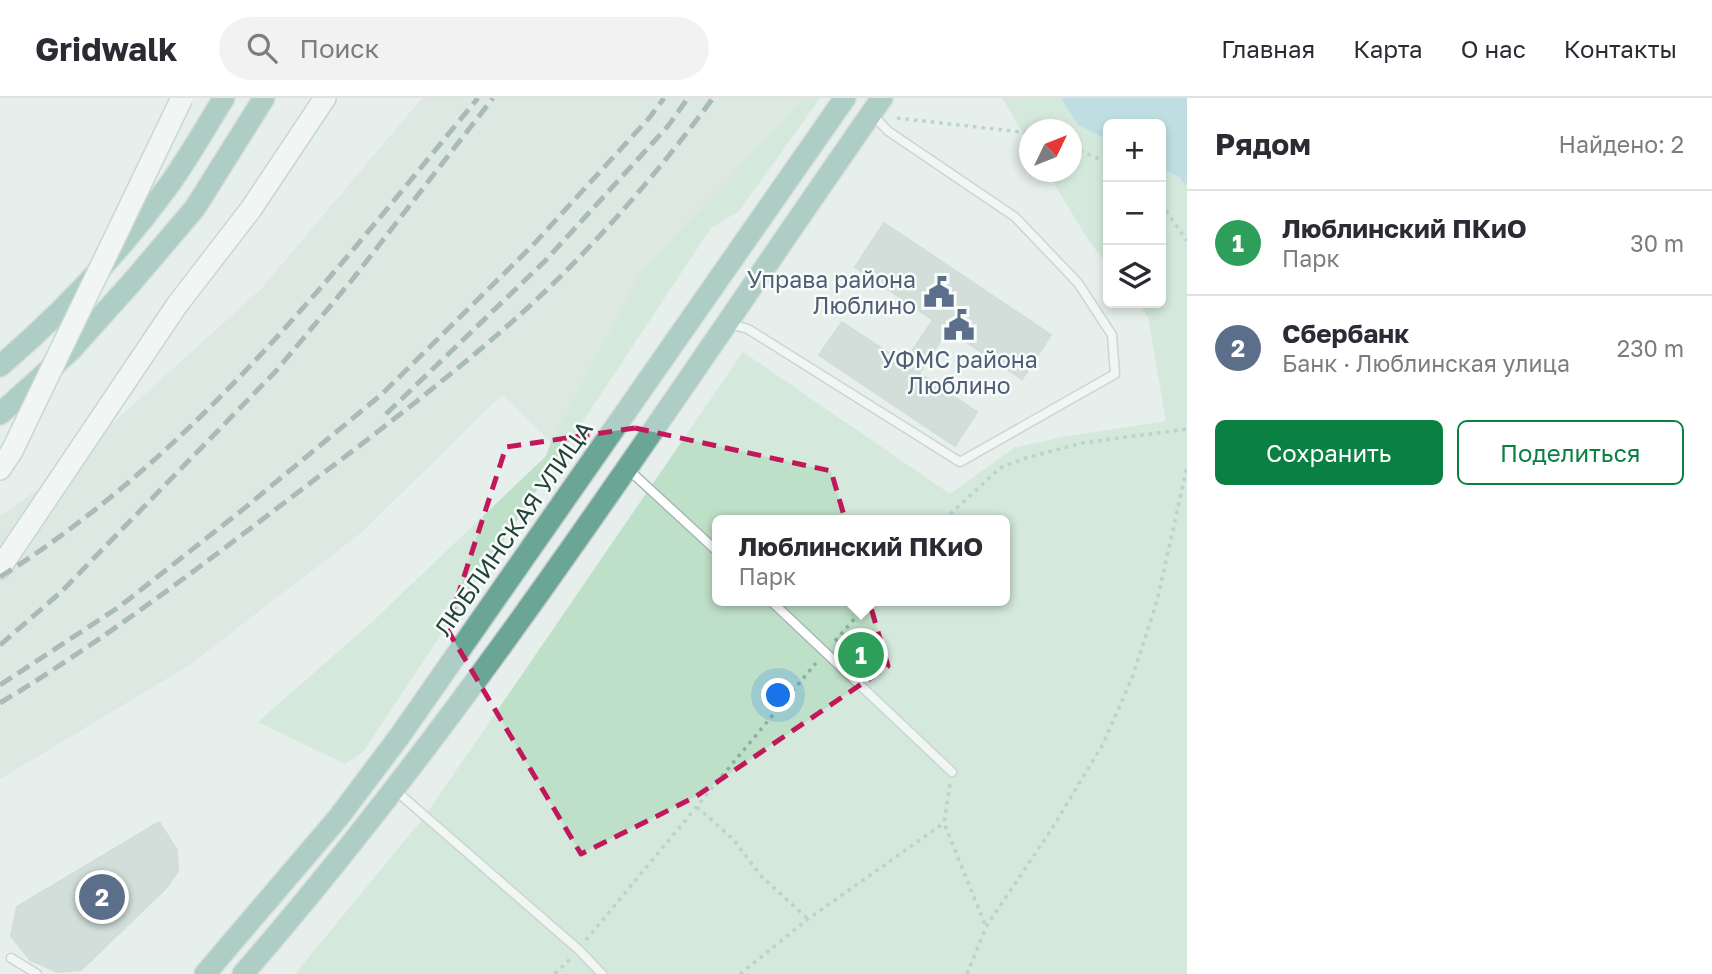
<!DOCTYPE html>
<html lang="ru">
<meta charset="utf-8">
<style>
body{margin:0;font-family:"Golos Text",sans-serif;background:#f2f2f3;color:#2b2b33}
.controls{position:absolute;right:21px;top:21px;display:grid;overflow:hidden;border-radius:10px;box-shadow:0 4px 10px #0003}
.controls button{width:63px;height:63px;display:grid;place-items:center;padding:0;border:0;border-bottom:2px solid #e1e1e2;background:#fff;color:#2b2b33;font:35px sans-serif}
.compass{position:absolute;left:1019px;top:21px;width:63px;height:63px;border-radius:50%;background:#fff;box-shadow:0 4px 10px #0003;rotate:47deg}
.you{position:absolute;left:779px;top:598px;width:24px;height:24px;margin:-18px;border:5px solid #fff;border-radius:50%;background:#1a73e8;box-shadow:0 0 0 10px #1a73e833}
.badge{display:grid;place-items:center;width:46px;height:46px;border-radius:50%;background:#0b8043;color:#fff;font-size:23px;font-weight:700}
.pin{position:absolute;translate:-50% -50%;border:4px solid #fff;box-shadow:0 2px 7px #0006}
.popup{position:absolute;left:712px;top:417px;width:298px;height:91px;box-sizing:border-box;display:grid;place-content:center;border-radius:10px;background:#fff;filter:drop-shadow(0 2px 5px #0005);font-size:23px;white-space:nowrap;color:#7c7c81}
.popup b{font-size:26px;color:#2b2b33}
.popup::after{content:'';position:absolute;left:50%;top:100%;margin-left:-14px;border:14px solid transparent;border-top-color:#fff}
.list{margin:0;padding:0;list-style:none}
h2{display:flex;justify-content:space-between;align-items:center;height:91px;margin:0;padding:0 28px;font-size:30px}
h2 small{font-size:23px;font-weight:400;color:#7c7c81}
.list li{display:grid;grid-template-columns:46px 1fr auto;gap:21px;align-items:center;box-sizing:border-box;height:105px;padding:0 28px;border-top:2px solid #e1e1e2}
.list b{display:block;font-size:26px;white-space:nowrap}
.list p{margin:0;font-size:23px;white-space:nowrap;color:#7c7c81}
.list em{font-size:23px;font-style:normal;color:#7c7c81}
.actions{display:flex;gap:14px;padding:21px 28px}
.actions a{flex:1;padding:16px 0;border:2px solid #0b8043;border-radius:10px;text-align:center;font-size:24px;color:#0b8043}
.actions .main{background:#0b8043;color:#fff}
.icon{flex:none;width:38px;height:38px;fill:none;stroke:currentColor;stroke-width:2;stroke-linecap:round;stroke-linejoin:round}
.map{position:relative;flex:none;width:1187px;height:876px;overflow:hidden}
header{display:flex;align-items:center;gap:42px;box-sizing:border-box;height:98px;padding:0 35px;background:#fff;border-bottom:2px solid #e1e1e2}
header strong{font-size:33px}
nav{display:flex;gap:38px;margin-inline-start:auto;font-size:24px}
.search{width:490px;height:63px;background:#f2f2f3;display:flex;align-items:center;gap:18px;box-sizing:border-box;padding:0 24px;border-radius:38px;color:#7c7c81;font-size:26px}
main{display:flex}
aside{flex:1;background:#fff}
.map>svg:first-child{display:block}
.built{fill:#d4dfda}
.green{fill:#bfe0c8;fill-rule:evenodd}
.water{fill:#8ec9d4}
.building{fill:#bbcac4;stroke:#b8c9c2;stroke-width:2}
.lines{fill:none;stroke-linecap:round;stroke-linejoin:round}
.lane-casing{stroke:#a8b8b2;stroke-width:11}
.secondary-casing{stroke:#a4bbb3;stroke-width:24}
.primary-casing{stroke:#c2cac8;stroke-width:24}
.path{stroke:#86b3a5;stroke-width:3.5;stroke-dasharray:3.5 5;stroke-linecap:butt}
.lane{stroke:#fff;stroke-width:8}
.secondary{stroke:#fff;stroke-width:21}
.primary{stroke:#6aa596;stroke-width:21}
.rail{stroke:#5f7d75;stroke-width:5;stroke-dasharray:14 7;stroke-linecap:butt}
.secondary-bridge-casing{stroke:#a4bbb3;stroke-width:24;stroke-linecap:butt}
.secondary-bridge{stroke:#fff;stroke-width:21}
.marked{fill:none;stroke:#c2185b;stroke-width:5;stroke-dasharray:14 9;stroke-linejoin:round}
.labels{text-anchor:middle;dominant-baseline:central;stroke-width:5;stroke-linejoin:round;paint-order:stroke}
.service-label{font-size:23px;fill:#4e5e75;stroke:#f7fbf9;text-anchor:end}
.street-label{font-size:23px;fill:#24423a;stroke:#f7fbf9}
</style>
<header>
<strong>Gridwalk</strong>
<div class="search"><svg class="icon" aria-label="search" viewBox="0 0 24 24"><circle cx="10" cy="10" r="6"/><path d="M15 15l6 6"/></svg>Поиск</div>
<nav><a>Главная</a><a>Карта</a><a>О нас</a><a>Контакты</a></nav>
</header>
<main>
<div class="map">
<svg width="1187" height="876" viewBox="0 0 1187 876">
<rect width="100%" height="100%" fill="#e6efeb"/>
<path class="built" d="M422,0H804L640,175L551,344L502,297L361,435L188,568L0,681V418L43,388L261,191Z"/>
<g class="green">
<path d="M804,0H820L739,113L711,130L363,654L345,666L258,624L372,524L546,358L551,344L640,175Z"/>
<path d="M1002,0H1061L1078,27L1108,42V168L1087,140L1047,74H1072V32H1030L1029,45Z"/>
<path d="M1161,70L1179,79L1187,88V876H295L425,718L743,254L950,396L1014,350L1063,339L1166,323L1148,219L1137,205H1161ZM718,422H1004V503H718Z"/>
</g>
<path class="water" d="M1061,0H1187V88L1179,79L1161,70V26H1108V42L1078,27Z"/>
<g class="building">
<path d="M884,125L1051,237L1022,281L948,232L919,275L977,314L955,348L819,257L842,224L904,265L933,222L855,169Z"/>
<path d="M159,724L177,752L178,773L166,790L81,872L58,874L30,862L11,838L17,809Z"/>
</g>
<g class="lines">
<defs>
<g id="lane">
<path d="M730,226L748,231L960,364L1115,276L1112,237L1078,185L1015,119L888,33L872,16"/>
<path d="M629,372L718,454"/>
<path d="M771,503L952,674"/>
<path d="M395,692L579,852L602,876"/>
<path d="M11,860L37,876"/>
</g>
<g id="secondary">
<path d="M0,371L12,353"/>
<path d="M0,470L177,207L251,111L325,0"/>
</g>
<g id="primary">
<path d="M0,268C61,216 118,156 166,91C187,63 205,30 224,0"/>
<path d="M0,316L71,252L132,184L195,110L264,0"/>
<path d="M205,876L338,720L399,639L845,0"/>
<path d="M243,876C480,603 675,296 882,0"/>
</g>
</defs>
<use href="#lane" class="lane-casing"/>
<use href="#secondary" class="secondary-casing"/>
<use href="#primary" class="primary-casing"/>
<g class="path">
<path d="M897,20L1030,35"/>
<path d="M1072,49L1108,65"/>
<path d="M1161,106L1187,143"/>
<path d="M944,422L1000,370L1026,360L1082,345L1187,331"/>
<path d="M835,543L870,503"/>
<path d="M950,686L944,725L986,829"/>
<path d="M697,709L733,741L761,778L808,821"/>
<path d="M586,842L816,565"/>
<path d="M555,876L570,861"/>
<path d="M740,876L808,821L944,725"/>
<path d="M967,876L986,829L1051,732L1103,646L1132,580L1157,503L1187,369"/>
</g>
<use href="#lane" class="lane"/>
<use href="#secondary" class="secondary"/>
<use href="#primary" class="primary"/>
<g class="rail">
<path d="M386,316L546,162L668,28L688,0"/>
<path d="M0,479C196,356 333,176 478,0"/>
<path d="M0,547L61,494L276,273L352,182L493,0"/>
<path d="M0,587L119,509L241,413L382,296L533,147L650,19L664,0"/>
<path d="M0,605C101,544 195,473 289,401C362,346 435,291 504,231C581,164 653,82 713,0"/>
</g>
<defs>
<path id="secondary-bridge" d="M12,353L182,0"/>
</defs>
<use href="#secondary-bridge" class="secondary-bridge-casing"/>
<use href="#secondary-bridge" class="secondary-bridge"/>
</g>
<path d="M0 0H1187V876H0ZM635,330L831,373L888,568L695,699L581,756L447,531L506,349Z" fill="#e6efeb" fill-opacity=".55" fill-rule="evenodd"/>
<path class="marked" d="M635,330L831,373L888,568L695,699L581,756L447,531L506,349Z"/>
<defs>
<symbol id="civic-bare" viewBox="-9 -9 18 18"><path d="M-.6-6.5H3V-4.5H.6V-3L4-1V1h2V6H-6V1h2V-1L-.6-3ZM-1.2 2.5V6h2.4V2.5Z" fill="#5c6f8a" stroke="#f7fbf9" stroke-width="2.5" paint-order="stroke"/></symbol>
</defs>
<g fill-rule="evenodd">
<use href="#civic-bare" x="917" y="172" width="44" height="44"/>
<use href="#civic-bare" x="937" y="205" width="44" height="44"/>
</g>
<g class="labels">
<g class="service-label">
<text x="916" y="181">Управа района<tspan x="916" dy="26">Люблино</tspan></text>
<text x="959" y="261" text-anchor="middle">УФМС района<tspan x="959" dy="26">Люблино</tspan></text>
</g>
<g class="street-label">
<text transform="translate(513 430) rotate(-55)">ЛЮБЛИНСКАЯ УЛИЦА</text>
</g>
</g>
</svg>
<div class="controls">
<button>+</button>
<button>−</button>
<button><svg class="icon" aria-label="layers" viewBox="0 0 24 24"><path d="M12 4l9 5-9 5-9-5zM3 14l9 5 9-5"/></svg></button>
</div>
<svg class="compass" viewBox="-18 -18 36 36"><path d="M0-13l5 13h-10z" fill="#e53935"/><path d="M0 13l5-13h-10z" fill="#7c7c81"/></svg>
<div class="you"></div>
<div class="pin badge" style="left:861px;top:557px;background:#2e9e5b">1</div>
<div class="popup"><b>Люблинский ПКиО</b>Парк</div>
<div class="pin badge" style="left:102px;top:799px;background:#5c6f8a">2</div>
</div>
<aside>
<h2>Рядом<small>Найдено: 2</small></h2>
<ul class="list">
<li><span class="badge" style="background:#2e9e5b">1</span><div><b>Люблинский ПКиО</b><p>Парк</p></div><em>30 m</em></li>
<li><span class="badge" style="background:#5c6f8a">2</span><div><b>Сбербанк</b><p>Банк · Люблинская улица</p></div><em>230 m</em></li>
</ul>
<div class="actions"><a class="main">Сохранить</a><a>Поделиться</a></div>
</aside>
</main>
